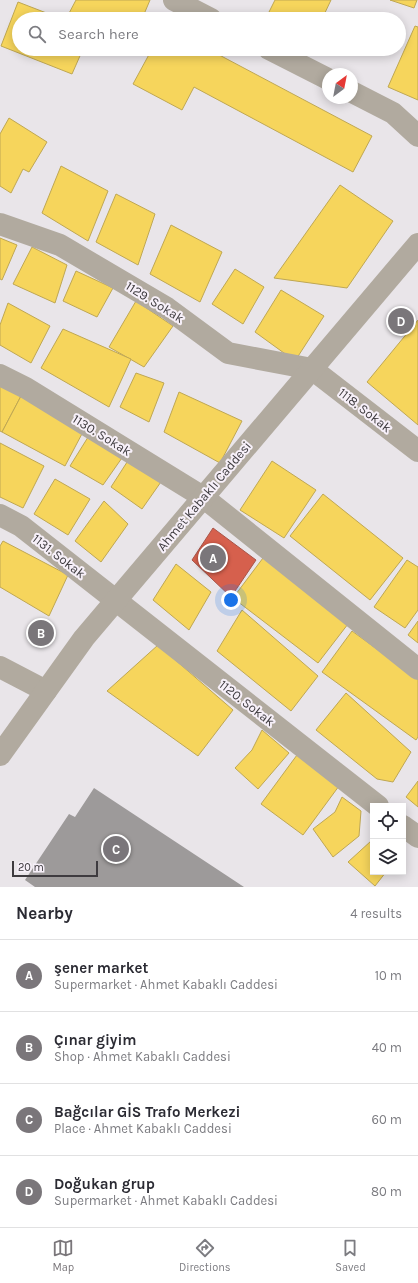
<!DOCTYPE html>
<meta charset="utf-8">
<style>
body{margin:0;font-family:Karla,sans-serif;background:#f2f2f3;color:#2b2b33}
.controls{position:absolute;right:12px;bottom:12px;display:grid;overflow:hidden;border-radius:0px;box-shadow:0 2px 10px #0003}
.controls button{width:36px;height:36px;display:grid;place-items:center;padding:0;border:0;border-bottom:1px solid #e1e1e2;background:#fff;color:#2b2b33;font:20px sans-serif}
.compass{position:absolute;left:322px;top:68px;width:36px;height:36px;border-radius:50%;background:#fff;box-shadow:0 2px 10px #0003;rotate:32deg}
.scale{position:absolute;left:12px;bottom:10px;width:86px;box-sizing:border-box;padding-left:4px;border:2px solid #3e3b3f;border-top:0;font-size:11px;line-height:14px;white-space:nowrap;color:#3e3b3f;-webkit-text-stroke:3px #f7f0f9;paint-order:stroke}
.you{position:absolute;left:231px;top:600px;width:14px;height:14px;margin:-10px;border:3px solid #fff;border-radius:50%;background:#1a73e8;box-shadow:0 0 0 6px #1a73e833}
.badge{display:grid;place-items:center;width:26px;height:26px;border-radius:50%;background:#7a767a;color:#fff;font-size:13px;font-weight:700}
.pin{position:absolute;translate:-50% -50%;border:2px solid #fff;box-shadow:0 1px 4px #0006}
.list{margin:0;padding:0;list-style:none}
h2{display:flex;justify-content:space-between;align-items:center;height:52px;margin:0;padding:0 16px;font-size:17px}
h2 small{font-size:13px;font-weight:400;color:#7c7c81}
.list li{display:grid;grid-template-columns:26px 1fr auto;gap:12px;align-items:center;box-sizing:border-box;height:72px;padding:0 16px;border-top:1px solid #e1e1e2}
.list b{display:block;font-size:15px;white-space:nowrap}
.list p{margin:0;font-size:13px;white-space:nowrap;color:#7c7c81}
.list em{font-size:13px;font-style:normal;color:#7c7c81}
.icon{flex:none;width:22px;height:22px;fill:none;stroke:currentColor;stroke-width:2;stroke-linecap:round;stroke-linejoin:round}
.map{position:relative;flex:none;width:418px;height:887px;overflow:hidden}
.search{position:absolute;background:#fff;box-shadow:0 2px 10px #0003;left:12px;right:12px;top:12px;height:44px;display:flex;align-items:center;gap:10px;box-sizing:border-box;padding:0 14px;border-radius:22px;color:#7c7c81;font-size:15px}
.sheet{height:340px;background:#fff}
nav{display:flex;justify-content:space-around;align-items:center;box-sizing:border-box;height:56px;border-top:1px solid #e1e1e2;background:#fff;font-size:11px;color:#7c7c81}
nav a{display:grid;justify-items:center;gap:2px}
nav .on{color:#7a767a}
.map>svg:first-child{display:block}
.homes{fill:#f6d55c;stroke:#bfa753}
.shops{fill:#d6604d;stroke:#a85549}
.building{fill:#9d9a9a}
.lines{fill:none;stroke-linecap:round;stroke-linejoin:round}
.minor{stroke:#b1aa9f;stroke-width:22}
.labels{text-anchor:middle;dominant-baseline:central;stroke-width:4;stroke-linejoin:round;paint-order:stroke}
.street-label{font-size:13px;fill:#3e3b3f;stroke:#f7f0f9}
</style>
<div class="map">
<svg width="418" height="887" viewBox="0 0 418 887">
<rect width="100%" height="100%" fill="#e9e5e9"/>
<g class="homes">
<path d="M76,0H150L142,19H66Z"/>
<path d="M275,0H331L322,19H284L269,12Z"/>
<path d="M390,0H417L414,8Z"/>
<path d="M18,2L62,19H19V49H83L72,74L1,46Z"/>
<path d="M415,26L418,27V100L388,87Z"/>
<path d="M152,49H208L372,136L353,172L194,87L182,110L133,84Z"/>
<path d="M9,118L47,142L29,172L23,169L11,193L0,186V134Z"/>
<path d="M61,166L108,191L88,241L42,213Z"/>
<path d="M340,185L393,221L347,288L274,278Z"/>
<path d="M116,194L155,214L138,265L96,242Z"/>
<path d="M171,225L222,252L200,302L150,274Z"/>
<path d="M0,238L17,245L2,280L0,279Z"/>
<path d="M32,247L67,265L55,303L13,284Z"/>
<path d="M235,269L264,287L243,324L212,304Z"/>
<path d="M76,271L113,288L97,317L63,301Z"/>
<path d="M281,290L324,316L295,361L255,332Z"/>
<path d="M136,301L173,326L144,367L109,347Z"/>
<path d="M8,303L50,326L31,363L0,345V325Z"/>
<path d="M418,320V425L367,382Z"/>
<path d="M63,329L131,359L109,407L41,368Z"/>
<path d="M136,373L164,383L149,422L120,407Z"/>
<path d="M0,384L21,396L2,432L0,431Z"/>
<path d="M179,392L242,421L220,463L164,432Z"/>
<path d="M21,396L84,430L65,466L2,432Z"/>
<path d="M90,434L124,455L103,485L70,466Z"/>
<path d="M0,443L44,466L23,508L0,497Z"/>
<path d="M131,456L163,479L142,509L111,487Z"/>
<path d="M272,461L316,490L284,538L240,510Z"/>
<path d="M55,479L90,499L68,535L34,514Z"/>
<path d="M323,494L403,558L370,600L290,536Z"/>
<path d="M104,501L128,524L101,562L75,541Z"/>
<path d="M3,541L68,575L49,616L0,587V546Z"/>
<path d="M263,558L348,624L318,663L233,598Z"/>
<path d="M407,560L418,567V610L405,628L374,607Z"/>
<path d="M176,564L211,592L189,630L153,600Z"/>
<path d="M242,610L318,676L291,711L217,651Z"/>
<path d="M418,621V643L408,635Z"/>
<path d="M352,631L418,679V737L416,740L322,672Z"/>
<path d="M158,645L233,710L198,756L107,691Z"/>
<path d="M346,693L411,752L393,782L377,779L316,730Z"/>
<path d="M262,730L289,753L258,789L235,768L252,750Z"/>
<path d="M297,755L339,786L303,835L261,804Z"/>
<path d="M418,781V807L406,797Z"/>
<path d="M342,797L361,811L359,836L333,857L313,829L335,812Z"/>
<path d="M373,833V872H386L375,886L348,862L371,841Z"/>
</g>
<path class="shops" d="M213,528L256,560L231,597L192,560Z"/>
<path class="building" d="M94,788L244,887H35L25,880L69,814L75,817Z"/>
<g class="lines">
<g class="minor">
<path d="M174,0L211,19"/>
<path d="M269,49L328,79"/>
<path d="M352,92L393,113L418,136"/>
<path d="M0,224L60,245L167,308L228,353L312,369L418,451"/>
<path d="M0,375L26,388L203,497L418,669"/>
<path d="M0,515L21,526L378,806"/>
<path d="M0,667L46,691"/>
<path d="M0,755L84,638L418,244"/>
<path d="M403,826L418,837"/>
</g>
</g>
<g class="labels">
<g class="street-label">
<text transform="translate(155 302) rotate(32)">1129. Sokak</text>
<text transform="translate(365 410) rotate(38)">1118. Sokak</text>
<text transform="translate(102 435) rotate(32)">1130. Sokak</text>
<text transform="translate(204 496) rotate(-50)">Ahmet Kabaklı Caddesi</text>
<text transform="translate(59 556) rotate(38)">1131. Sokak</text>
<text transform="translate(247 703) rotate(38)">1120. Sokak</text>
</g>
</g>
</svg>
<div class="controls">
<button><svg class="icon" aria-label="locate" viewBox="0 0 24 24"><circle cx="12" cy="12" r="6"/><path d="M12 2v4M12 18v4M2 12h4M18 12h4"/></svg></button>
<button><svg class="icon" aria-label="layers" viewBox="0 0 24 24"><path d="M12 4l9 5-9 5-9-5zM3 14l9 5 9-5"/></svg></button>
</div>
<svg class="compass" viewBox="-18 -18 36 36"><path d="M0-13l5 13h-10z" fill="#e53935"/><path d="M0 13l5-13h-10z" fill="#7c7c81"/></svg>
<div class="scale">20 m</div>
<div class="you"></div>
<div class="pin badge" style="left:213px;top:558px">A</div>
<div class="pin badge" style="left:41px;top:633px">B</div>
<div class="pin badge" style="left:116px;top:849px">C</div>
<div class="pin badge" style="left:401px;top:321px">D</div>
<div class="search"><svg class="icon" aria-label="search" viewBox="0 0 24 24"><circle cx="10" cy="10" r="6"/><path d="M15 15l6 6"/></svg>Search here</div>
</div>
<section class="sheet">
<h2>Nearby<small>4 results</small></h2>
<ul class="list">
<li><span class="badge">A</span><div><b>şener market</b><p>Supermarket · Ahmet Kabaklı Caddesi</p></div><em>10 m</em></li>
<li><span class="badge">B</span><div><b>Çınar giyim</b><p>Shop · Ahmet Kabaklı Caddesi</p></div><em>40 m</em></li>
<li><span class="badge">C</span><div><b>Bağcılar GİS Trafo Merkezi</b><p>Place · Ahmet Kabaklı Caddesi</p></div><em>60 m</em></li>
<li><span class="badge">D</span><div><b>Doğukan grup</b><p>Supermarket · Ahmet Kabaklı Caddesi</p></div><em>80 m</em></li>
</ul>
</section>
<nav>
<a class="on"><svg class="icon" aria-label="map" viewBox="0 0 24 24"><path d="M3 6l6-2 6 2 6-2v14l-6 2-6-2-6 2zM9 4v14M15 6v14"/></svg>Map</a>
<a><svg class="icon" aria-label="directions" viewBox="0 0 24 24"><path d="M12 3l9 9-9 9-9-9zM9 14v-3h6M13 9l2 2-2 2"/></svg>Directions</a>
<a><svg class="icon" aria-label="saved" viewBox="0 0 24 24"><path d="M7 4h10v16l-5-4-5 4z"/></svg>Saved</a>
</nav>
